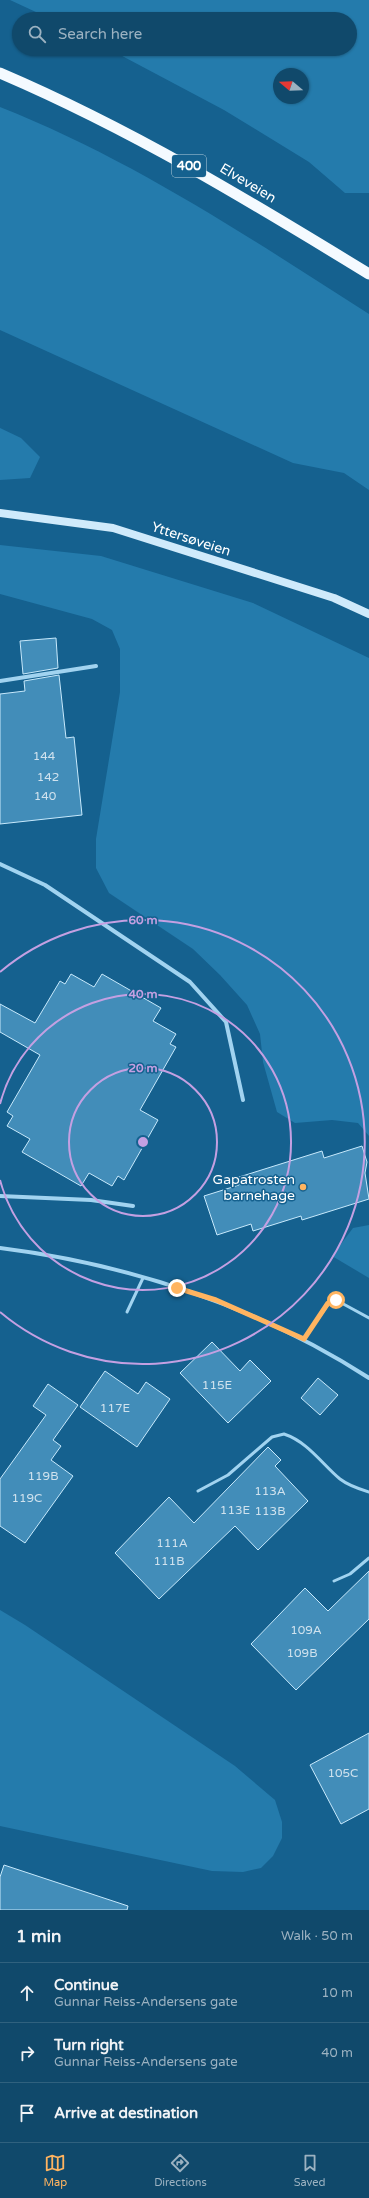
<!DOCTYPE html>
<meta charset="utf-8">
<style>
body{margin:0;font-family:"Varela Round",sans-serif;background:#1e5373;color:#f1f3f6}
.compass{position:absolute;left:273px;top:68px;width:36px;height:36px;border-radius:50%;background:#10496b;box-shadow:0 1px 3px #0004;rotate:289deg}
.stop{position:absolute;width:12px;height:12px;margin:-9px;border:3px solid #ffb460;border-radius:50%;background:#fff}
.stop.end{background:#ffb460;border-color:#fff;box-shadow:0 1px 4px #0008}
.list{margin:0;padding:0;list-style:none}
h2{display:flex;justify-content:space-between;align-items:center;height:52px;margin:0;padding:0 16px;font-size:17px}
h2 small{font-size:13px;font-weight:400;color:#9cb2c1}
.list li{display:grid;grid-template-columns:26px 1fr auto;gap:12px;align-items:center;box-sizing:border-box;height:60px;padding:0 16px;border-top:1px solid #30617e}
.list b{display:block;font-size:15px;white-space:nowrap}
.list p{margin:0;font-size:13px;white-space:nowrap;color:#9cb2c1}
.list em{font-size:13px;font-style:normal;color:#9cb2c1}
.icon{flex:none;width:22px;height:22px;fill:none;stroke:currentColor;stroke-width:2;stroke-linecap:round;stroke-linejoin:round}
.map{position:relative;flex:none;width:369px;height:1910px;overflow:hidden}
.search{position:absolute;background:#10496b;box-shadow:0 1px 3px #0004;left:12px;right:12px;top:12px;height:44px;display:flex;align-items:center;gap:10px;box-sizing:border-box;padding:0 14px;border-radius:22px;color:#9cb2c1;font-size:15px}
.sheet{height:232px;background:#10496b}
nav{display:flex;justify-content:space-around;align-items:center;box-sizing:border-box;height:56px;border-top:1px solid #30617e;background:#10496b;font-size:11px;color:#9cb2c1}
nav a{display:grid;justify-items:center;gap:2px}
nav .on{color:#ffb460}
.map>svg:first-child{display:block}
.green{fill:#247bac;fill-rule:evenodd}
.building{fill:#428db9;stroke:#c7e9fc}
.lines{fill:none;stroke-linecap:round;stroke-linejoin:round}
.service{stroke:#a1d3f0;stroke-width:3}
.minor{stroke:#a1d3f0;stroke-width:4}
.secondary{stroke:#cfeafb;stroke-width:8}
.trunk{stroke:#f4faff;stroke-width:11}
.route{stroke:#ffb460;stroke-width:5}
.ring{fill:none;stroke:#c4a0e2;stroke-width:2}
.poi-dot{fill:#ffb460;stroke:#15618f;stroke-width:1.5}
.labels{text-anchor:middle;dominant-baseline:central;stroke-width:3;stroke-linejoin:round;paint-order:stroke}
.number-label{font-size:12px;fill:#d0e2ee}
.shield{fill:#15618f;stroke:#b9d0dd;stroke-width:1}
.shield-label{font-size:13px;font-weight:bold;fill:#fff}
.street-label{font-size:14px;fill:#fff;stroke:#15618f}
.poi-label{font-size:14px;fill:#fff;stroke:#15618f;text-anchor:end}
.centre{fill:#c4a0e2;stroke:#15618f;stroke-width:2}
.ring-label{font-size:12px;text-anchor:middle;font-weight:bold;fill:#c4a0e2;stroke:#15618f;stroke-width:3;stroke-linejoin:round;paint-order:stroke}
</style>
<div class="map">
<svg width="369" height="1910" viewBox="0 0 369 1910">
<rect width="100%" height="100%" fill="#15618f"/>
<g class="green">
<path d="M10,0H369V193H345L309,162L224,110L109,49H350V19H51ZM279,74H303V98H279Z"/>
<path d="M0,107C132,159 250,238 369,314V490L344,473L293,463L0,330Z"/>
<path d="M0,428L21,438L40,457L30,478L0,480Z"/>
<path d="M0,545L101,556L253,603L369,658V1136L358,1123L332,1120L295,1123L277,1112L263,1062L260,1034L247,1005L220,975L193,949L109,893L96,868V839L120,692V649L112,630L92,619L0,594Z"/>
<path d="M369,1225V1278L332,1256L353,1228Z"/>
<path d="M0,1610L25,1625L235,1766L275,1800L282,1822V1838L273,1856L261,1868L243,1872L212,1871L0,1826Z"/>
</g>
<g class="building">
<path d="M56,638L58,668L23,674L20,641Z"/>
<path d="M59,675L66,738L74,737L82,815L0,824V694L25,691L24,681Z"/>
<path d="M71,974L94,987L102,974L161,1008L153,1021L176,1034L170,1044L176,1047L140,1110L158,1120L124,1180L118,1176L112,1186L89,1173L81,1186L22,1152L30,1139L7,1126L13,1116L7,1112L40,1055L0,1032V1004L35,1023L60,981L65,984Z"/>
<path d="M362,1146L367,1162L365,1173L369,1199L302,1220L301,1216L253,1231L251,1224L217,1235L204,1196L239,1185L236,1178L322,1151L324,1158Z"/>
<path d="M212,1342L240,1371L250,1360L271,1381L228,1423L180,1373Z"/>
<path d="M105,1371L138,1394L146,1382L170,1399L137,1447L80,1407Z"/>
<path d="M318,1378L338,1395L320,1415L301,1398Z"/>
<path d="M48,1384L78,1405L53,1440L61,1446L51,1460L73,1476L25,1543L0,1526V1479L46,1415L33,1406Z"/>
<path d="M268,1447L281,1460L275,1466L308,1501L258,1550L235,1526L159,1599L115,1553L169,1497L194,1523Z"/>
<path d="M369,1571V1619L296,1690L251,1644L305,1588L328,1611Z"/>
<path d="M369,1733V1809L341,1824L310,1765Z"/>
<path d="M4,1865L128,1906L127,1910H0V1877Z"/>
</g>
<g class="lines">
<g class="service">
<path d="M127,1312L143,1278"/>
<path d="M304,1339L329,1303L336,1300L369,1318"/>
<path d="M198,1491L228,1475L272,1437L284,1434C308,1442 322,1464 340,1479C349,1486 359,1489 369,1492"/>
<path d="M334,1581L350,1574L369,1558"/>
</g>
<g class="minor">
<path d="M0,681L96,666"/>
<path d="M0,864L45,885L190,982L226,1022L243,1100"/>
<path d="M0,1196L91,1200L133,1206"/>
<path d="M0,1248C128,1264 260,1307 369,1378"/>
</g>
<path class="secondary" d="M0,513L113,528L334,598L369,614"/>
<path class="trunk" d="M0,73C131,129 248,200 369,274"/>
</g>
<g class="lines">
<path class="route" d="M177,1288L216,1300L304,1339L328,1303L336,1300"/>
</g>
<g class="ring">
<circle cx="143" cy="1142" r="74"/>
<path d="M0 1104A148 148 0 1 1 0 1180"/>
<path d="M0 972A222 222 0 1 1 0 1312"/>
</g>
<circle class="poi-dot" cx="303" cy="1187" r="4"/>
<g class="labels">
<g class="number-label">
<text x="44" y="756">144</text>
<text x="48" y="777">142</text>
<text x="45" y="796">140</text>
<text x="217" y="1385">115E</text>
<text x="115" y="1408">117E</text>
<text x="43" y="1476">119B</text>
<text x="270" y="1491">113A</text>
<text x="27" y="1498">119C</text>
<text x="235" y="1510">113E</text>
<text x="270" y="1511">113B</text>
<text x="172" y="1543">111A</text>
<text x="169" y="1561">111B</text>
<text x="306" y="1630">109A</text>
<text x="302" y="1653">109B</text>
<text x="343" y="1773">105C</text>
</g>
<rect class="shield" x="172" y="155" width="34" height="22" rx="3"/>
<g class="shield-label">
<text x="189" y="166">400</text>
</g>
<g class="street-label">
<text transform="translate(248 183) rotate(31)">Elveveien</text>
<text transform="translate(191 539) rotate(18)">Yttersøveien</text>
</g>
<g class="poi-label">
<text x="295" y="1179">Gapatrosten<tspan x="295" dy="16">barnehage</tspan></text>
</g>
</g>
<circle cx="143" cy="1142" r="6" class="centre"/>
<g class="ring-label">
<text x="143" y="924">60 m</text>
<text x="143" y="998">40 m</text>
<text x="143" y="1072">20 m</text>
</g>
</svg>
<svg class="compass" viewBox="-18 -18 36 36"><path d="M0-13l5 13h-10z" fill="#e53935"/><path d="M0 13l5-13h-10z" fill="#9cb2c1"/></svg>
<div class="stop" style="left:336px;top:1300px"></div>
<div class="stop end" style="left:177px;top:1288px"></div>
<div class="search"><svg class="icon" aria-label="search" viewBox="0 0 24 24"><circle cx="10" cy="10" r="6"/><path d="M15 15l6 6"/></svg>Search here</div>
</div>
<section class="sheet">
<h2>1 min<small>Walk · 50 m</small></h2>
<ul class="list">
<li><svg class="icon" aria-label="ahead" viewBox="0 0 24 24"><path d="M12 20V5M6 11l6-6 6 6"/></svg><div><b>Continue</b><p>Gunnar Reiss-Andersens gate</p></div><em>10 m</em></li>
<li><svg class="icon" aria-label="right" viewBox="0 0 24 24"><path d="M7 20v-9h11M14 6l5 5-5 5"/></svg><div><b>Turn right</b><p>Gunnar Reiss-Andersens gate</p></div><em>40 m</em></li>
<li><svg class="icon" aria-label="arrive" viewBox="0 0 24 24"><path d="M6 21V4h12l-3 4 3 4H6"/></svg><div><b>Arrive at destination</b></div></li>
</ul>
</section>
<nav>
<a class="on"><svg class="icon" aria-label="map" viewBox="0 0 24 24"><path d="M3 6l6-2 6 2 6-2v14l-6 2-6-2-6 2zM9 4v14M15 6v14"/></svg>Map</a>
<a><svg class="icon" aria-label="directions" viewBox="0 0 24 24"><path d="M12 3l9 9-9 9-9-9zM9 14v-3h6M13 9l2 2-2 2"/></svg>Directions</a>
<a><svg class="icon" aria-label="saved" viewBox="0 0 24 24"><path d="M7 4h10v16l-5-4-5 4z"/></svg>Saved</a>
</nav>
